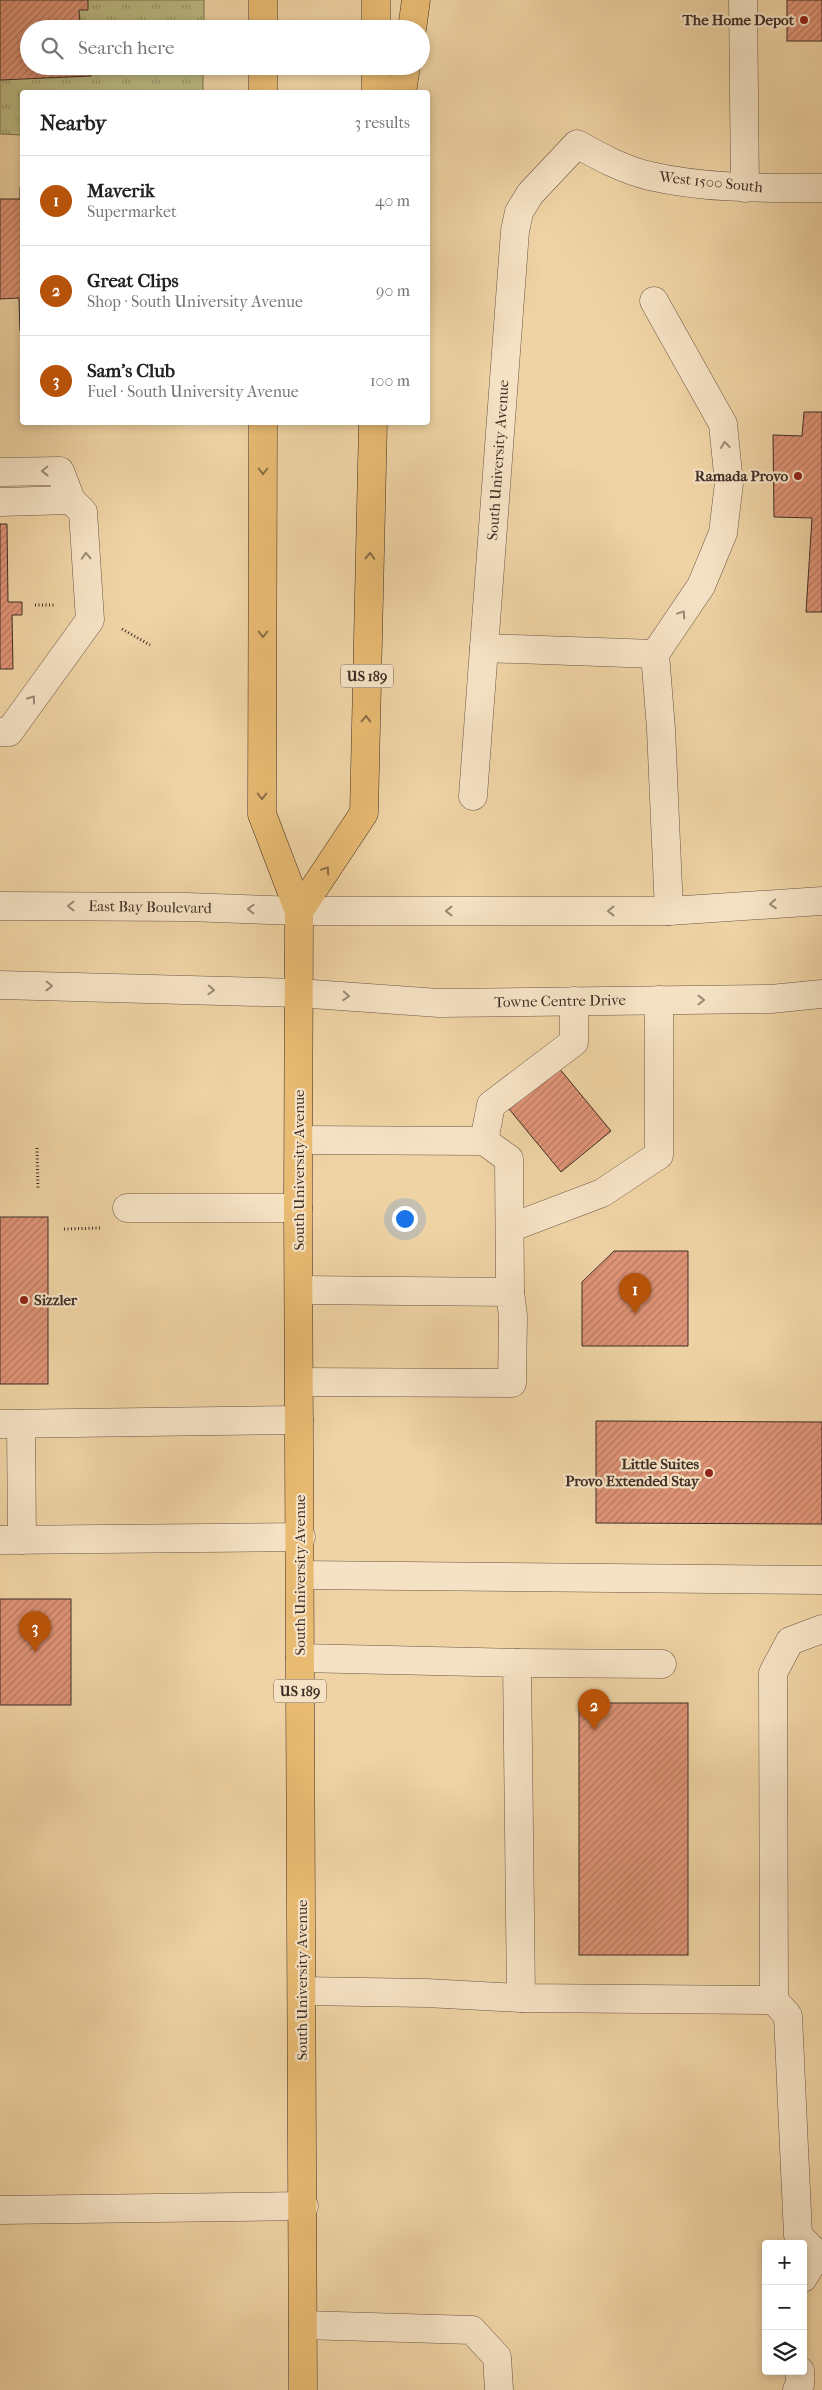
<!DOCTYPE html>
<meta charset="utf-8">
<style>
body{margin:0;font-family:"IM FELL French Canon",serif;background:#f2f2f2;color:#222}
.controls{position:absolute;right:15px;bottom:15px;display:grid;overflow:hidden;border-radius:5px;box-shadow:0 2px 8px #0003}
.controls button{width:45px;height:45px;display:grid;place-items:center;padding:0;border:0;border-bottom:1px solid #e0e0e0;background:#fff;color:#222;font:25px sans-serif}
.you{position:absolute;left:404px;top:1218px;width:18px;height:18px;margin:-12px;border:4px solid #fff;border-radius:50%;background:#1a73e8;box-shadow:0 0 0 8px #1a73e833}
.badge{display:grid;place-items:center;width:32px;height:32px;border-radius:50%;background:#b45309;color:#fff;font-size:16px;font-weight:700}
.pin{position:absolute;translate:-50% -41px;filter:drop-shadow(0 1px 2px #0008)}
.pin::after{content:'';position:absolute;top:26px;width:18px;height:15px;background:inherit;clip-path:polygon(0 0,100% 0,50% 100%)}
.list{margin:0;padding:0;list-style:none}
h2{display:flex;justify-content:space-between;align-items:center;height:65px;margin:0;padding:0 20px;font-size:21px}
h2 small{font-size:16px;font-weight:400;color:#767676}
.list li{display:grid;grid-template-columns:32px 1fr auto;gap:15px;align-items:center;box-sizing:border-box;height:90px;padding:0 20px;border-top:1px solid #e0e0e0}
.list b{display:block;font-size:19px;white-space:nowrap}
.list p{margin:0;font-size:16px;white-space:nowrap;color:#767676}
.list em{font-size:16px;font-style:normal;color:#767676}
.icon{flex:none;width:28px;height:28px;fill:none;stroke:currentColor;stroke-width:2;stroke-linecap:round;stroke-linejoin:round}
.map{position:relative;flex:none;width:822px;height:2390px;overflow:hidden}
.search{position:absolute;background:#fff;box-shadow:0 2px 8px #0003;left:20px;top:20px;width:410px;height:55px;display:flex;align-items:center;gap:12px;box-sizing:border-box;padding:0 18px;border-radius:28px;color:#767676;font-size:19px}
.panel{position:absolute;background:#fff;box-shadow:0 2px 8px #0003;left:20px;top:90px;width:410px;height:335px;border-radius:5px}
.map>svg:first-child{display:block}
.grass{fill:url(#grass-tufts);stroke:#7d7455}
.building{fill:url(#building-hatch);stroke:#3e2e26}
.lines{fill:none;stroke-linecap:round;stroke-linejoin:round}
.minor-casing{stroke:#6a5746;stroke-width:29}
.highway-casing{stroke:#3e2e26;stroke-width:29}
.path{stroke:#3e2e26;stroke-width:3;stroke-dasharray:1 2.5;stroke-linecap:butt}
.minor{stroke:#f5e2c4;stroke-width:28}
.highway{stroke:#e8ba72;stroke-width:28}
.oneway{stroke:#9a8875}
.oneway2{stroke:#8a6d48}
.poi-dot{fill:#8f2418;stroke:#f5e2c4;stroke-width:2}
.labels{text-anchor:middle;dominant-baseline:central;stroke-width:4.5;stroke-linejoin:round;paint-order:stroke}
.shield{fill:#f5e2c4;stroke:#756455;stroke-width:1}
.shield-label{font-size:14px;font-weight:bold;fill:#3e2e26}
.poi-label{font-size:15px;font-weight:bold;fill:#3e2e26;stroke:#f5e2c4;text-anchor:end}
.street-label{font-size:15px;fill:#3e2e26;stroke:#f5e2c4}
</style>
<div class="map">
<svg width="822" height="2390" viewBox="0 0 822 2390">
<defs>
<pattern id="grass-tufts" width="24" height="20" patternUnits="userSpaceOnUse" patternTransform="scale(1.25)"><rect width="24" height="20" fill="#bcbb84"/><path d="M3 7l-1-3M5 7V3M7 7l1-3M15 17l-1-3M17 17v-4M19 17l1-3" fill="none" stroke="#9a986c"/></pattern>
<pattern id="building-hatch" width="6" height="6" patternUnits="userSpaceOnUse" patternTransform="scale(1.25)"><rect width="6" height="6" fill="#e09477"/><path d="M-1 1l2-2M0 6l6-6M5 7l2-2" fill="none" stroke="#b77961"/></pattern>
</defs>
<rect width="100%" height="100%" fill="#efd3a4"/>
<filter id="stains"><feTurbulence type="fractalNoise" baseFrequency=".004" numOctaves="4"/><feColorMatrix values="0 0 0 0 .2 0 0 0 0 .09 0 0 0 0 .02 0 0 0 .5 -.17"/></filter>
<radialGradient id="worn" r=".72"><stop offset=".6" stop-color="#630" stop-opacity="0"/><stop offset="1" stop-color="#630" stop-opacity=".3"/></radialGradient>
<path class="grass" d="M0,0H204V29H29V66H203V92H22V135L0,134Z"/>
<g class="building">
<path d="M0,0H88V10H79L80,24H89V29H29V66H91V76L0,80Z"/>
<rect x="787" y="0" width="35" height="41"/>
<path d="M20,187H22V331H20L19,298L0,299V199H20Z"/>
<path d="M804,412H822V612H806L812,518L774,517L773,435L802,436Z"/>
<path d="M0,524H7L8,602H22V615H12L13,669H0Z"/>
<path d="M554,1062L611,1131L561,1172L504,1103Z"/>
<rect x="0" y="1217" width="48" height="167"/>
<path d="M614,1251H688V1346H582V1282Z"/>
<path d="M596,1421L822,1422V1524L596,1523Z"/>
<rect x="0" y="1599" width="71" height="106"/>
<rect x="579" y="1703" width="109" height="252"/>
</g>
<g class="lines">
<defs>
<g id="minor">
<path d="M743,0L745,188"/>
<path d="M654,301L723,424L729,483L723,533L701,586L655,654L661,729L669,911"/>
<path d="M0,472L60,471L71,500L83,512L90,620L9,732H0"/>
<path d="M0,502L71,500"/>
<path d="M484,648L655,654"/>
<path d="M473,796L515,231L519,212L530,194L577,144C600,157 624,170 650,176C707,189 765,188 822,188"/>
<path d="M0,906L187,907L299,911H669L822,901"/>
<path d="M0,985L298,993L439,1003L771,999L822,994"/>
<path d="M299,1140L484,1141L509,1159L510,1292"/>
<path d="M484,1141L491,1105L574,1042V1001"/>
<path d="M127,1208H298"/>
<path d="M510,1228L602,1193L659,1155V1000"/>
<path d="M299,1290L510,1292L513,1316L512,1383L299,1382"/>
<path d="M0,1424L299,1420"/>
<path d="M21,1424L22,1540"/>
<path d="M0,1540L301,1537"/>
<path d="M300,1575L822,1580"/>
<path d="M822,1629L790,1641L773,1673L774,2000L788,2016L798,2235L822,2260"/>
<path d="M300,1658L517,1663L521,1998"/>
<path d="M517,1663L662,1664"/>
<path d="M302,1991L426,1993L521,1998L774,2000"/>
<path d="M0,2210L304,2206"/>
<path d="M803,2278L817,2255"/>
<path d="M303,2325L472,2330L497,2357L499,2390"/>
<path d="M797,2390L800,2384V2371"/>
</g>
<g id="highway">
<path d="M263,0V29"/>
<path d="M376,0V29"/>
<path d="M412,29L416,0"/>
<path d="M263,66V92"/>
<path d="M376,66V92"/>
<path d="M402,92L406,66"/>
<path d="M263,422L262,814L299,911L298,1208L303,2390"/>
<path d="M299,911L364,813L373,422"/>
</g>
</defs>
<use href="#minor" class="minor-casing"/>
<use href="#highway" class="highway-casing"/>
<g class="path">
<path d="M35,605H54"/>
<path d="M122,629L150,645"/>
<path d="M37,1148L38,1189"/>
<path d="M64,1229L100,1228"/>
</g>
<use href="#minor" class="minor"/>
<use href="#highway" class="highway"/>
</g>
<defs><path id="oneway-chevron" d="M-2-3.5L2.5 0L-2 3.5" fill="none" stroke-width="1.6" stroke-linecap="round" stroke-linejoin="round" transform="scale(1.25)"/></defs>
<g class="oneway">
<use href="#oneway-chevron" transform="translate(725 445) rotate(-96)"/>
<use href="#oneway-chevron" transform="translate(45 471) rotate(179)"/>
<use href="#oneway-chevron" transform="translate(86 556) rotate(-93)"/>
<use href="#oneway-chevron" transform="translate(682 614) rotate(-56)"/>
<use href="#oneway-chevron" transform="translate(32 699) rotate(-54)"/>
<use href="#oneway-chevron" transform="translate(773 904) rotate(176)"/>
<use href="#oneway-chevron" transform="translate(71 906) rotate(-180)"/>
<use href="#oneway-chevron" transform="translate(251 909) rotate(-178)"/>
<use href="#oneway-chevron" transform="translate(449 911) rotate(180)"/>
<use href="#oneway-chevron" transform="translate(611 911) rotate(180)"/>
<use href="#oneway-chevron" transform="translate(49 986) rotate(1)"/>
<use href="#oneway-chevron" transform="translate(211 990) rotate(2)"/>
<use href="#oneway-chevron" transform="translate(346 996) rotate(4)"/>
<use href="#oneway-chevron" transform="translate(701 1000)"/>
</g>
<g class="oneway2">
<use href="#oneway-chevron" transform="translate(263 471) rotate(90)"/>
<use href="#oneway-chevron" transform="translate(370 556) rotate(-89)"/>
<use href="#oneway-chevron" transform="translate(263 634) rotate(90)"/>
<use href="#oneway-chevron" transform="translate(366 719) rotate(-89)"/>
<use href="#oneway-chevron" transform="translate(262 796) rotate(90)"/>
<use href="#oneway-chevron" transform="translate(326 870) rotate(-56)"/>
</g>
<g class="poi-dot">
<circle cx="804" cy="20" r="5"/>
<circle cx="798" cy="476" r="5"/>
<circle cx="24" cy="1300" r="5"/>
<circle cx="709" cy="1473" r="5"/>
</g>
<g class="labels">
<g class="shield">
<rect x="341" y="664.5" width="52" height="23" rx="4"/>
<rect x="274" y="1679.5" width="52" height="23" rx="4"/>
</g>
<g class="shield-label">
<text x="367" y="676">US 189</text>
<text x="300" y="1691">US 189</text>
</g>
<g class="poi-label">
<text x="794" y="20">The Home Depot</text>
<text x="788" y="476">Ramada Provo</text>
<text x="34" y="1300" text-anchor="start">Sizzler</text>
<text x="699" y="1464">Little Suites<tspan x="699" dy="17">Provo Extended Stay</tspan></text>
</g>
<g class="street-label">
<text transform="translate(711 182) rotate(6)">West 1500 South</text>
<text transform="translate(498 460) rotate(-86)">South University Avenue</text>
<text transform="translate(150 907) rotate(1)">East Bay Boulevard</text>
<text transform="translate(560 1001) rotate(-1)">Towne Centre Drive</text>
<text transform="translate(299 1170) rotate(-90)">South University Avenue</text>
<text transform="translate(300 1575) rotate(-90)">South University Avenue</text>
<text transform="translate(302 1980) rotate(-90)">South University Avenue</text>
</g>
</g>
<rect width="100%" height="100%" filter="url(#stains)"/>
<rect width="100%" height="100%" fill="url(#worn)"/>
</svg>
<div class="controls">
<button>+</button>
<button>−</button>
<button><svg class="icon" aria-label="layers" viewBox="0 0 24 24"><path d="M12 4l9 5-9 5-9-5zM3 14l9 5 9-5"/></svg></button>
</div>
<div class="you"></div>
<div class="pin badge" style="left:635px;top:1314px">1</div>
<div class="pin badge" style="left:594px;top:1730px">2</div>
<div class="pin badge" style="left:35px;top:1652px">3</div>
<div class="search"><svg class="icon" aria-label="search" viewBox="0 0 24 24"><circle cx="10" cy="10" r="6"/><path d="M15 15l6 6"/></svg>Search here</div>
<section class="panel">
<h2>Nearby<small>3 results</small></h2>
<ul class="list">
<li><span class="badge">1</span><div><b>Maverik</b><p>Supermarket</p></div><em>40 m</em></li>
<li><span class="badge">2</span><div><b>Great Clips</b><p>Shop · South University Avenue</p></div><em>90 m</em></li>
<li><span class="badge">3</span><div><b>Sam's Club</b><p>Fuel · South University Avenue</p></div><em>100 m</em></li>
</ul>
</section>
</div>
